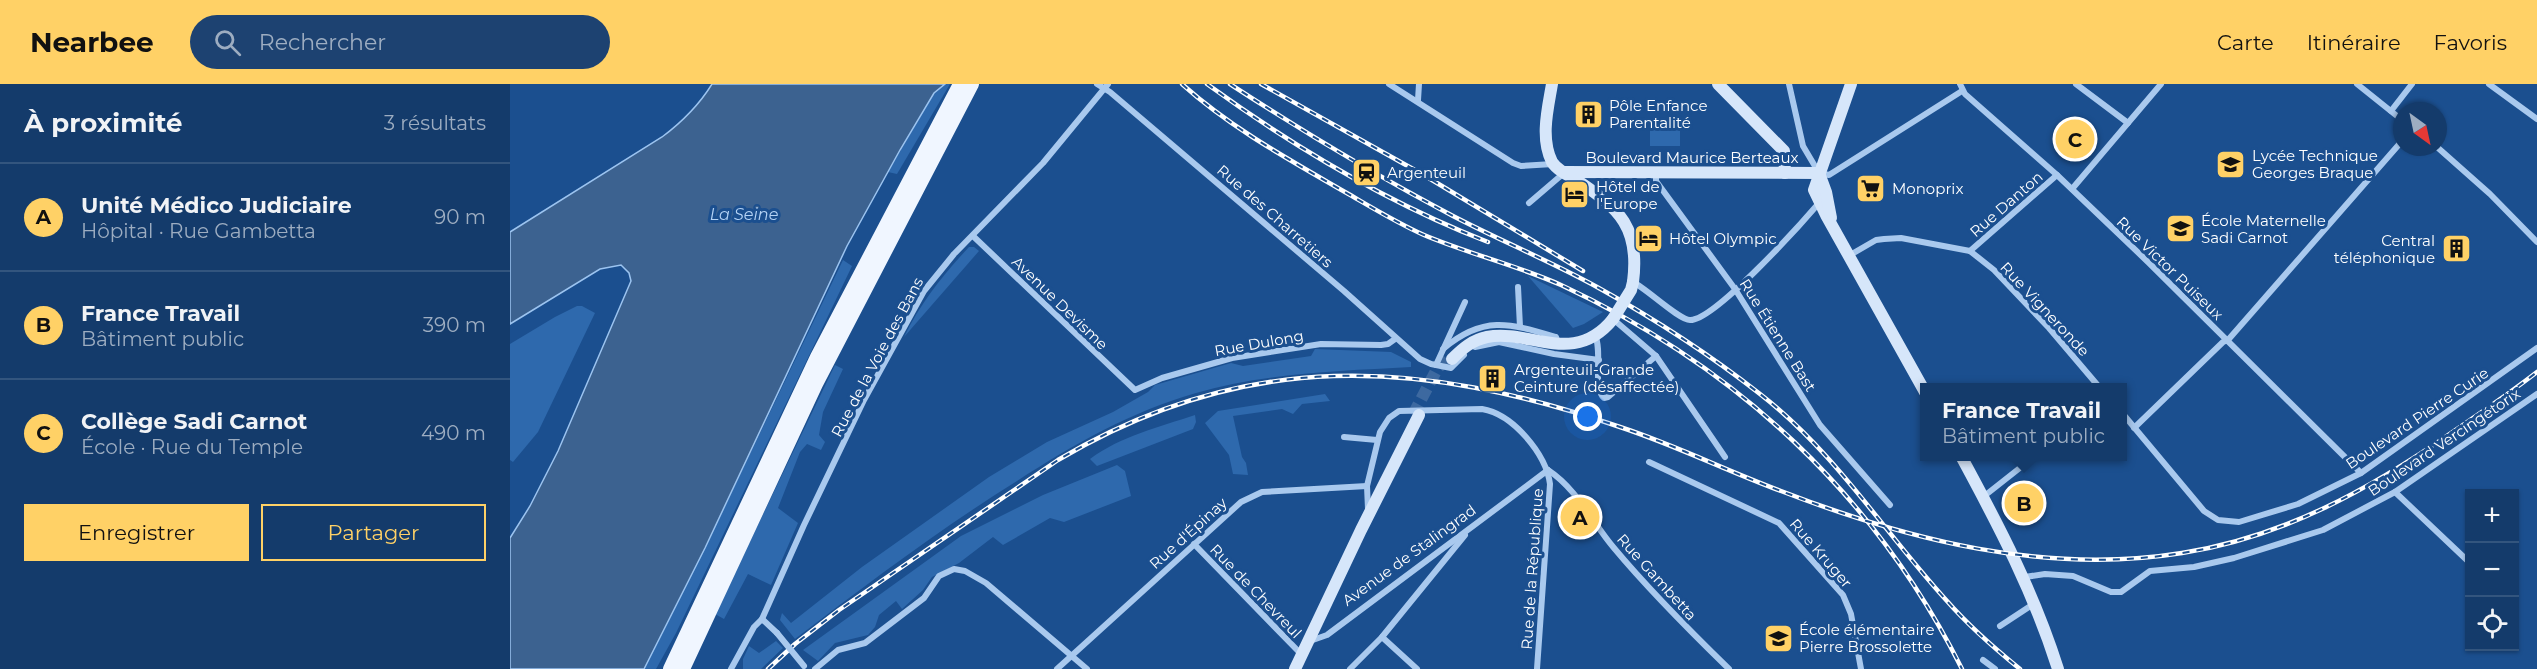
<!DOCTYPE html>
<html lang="fr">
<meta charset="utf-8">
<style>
body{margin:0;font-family:Montserrat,sans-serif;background:#1d4271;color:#f1f3f6}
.controls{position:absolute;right:18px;bottom:18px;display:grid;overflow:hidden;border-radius:0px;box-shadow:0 2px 4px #0004}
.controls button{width:54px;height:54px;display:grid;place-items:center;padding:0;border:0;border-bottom:2px solid #33557e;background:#143b6b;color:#f1f3f6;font:30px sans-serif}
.compass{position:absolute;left:1883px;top:18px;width:54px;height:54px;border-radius:50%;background:#143b6b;box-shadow:0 2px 4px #0004;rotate:147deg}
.you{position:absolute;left:1078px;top:333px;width:21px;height:21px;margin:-15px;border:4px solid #fff;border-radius:50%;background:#1a73e8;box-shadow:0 0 0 9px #1a73e833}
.badge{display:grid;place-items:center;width:39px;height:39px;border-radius:50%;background:#ffd166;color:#111;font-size:20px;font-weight:700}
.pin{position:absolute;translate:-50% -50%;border:3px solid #fff;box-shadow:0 2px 6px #0006}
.popup{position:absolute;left:1410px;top:299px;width:207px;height:78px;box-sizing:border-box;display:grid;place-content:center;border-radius:0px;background:#143b6b;filter:drop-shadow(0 2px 4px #0005);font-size:20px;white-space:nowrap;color:#9dadc1}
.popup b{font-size:22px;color:#f1f3f6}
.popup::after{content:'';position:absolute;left:50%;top:100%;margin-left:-12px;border:12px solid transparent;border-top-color:#143b6b}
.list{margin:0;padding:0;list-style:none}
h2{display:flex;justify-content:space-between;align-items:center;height:78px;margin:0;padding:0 24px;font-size:26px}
h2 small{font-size:20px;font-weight:400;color:#9dadc1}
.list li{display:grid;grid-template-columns:39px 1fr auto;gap:18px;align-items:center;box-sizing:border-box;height:108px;padding:0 24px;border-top:2px solid #33557e}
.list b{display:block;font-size:22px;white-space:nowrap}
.list p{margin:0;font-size:20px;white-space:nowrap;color:#9dadc1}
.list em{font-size:20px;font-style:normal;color:#9dadc1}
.actions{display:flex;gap:12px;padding:18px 24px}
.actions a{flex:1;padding:14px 0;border:2px solid #ffd166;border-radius:0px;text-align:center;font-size:21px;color:#ffd166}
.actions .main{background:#ffd166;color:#111}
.icon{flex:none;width:33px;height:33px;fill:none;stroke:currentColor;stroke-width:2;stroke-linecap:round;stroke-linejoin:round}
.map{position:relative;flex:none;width:2027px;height:585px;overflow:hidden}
header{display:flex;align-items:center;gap:36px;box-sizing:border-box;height:84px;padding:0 30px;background:#ffd166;color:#111}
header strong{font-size:28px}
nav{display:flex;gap:33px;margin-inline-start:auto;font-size:21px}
.search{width:420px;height:54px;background:#1d4271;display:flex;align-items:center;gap:15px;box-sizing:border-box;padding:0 21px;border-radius:33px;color:#9dadc1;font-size:22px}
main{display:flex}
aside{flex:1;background:#143b6b}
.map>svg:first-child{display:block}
.green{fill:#2e69ad}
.water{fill:#3c6290;stroke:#9cc4f0;stroke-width:1.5}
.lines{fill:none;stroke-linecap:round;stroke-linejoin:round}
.secondary-tunnel{stroke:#3d69a0;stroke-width:12;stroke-dasharray:12 6;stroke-linecap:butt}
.street{stroke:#a9c9ee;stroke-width:6}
.secondary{stroke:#d6e6fa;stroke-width:12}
.primary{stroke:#f0f6ff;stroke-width:14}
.rail-casing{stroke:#fff;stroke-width:4.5}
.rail{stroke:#1b4f8f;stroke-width:2;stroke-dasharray:7;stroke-linecap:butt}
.street-bridge{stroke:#a9c9ee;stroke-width:6}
.secondary-bridge{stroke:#d6e6fa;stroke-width:12}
.labels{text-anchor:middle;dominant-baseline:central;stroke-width:6;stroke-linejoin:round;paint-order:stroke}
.poi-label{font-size:15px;fill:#fff;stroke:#1b4f8f;text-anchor:start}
.street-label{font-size:15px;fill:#fff;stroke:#1b4f8f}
.water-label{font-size:16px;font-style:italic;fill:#b5d3f5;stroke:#1b4f8f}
</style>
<header>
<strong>Nearbee</strong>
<div class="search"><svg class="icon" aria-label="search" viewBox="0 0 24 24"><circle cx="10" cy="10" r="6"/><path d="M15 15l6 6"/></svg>Rechercher</div>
<nav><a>Carte</a><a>Itinéraire</a><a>Favoris</a></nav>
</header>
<main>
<aside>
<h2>À proximité<small>3 résultats</small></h2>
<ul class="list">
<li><span class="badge">A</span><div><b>Unité Médico Judiciaire</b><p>Hôpital · Rue Gambetta</p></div><em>90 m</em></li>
<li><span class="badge">B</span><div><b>France Travail</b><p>Bâtiment public</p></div><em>390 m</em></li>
<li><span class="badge">C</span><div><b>Collège Sadi Carnot</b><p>École · Rue du Temple</p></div><em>490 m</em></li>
</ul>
<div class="actions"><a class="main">Enregistrer</a><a>Partager</a></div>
</aside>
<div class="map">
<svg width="2027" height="585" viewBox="0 0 2027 585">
<rect width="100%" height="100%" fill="#1b4f8f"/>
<g class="green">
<path d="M435,0H440L387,90L378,88L424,9Z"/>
<rect x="1140" y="44" width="30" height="18"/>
<path d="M459,163H464L469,167L394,253C411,218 433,191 459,163Z"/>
<path d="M333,176L342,182L166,549L146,585H134L195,464Z"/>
<path d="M1018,192L1093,228L1074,240L1063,244Z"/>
<path d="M67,222H72L85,229L28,348L3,378L0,376V260L45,233Z"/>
<path d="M805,265L881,268L901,278V283C828,287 756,289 686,309C620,328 564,360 507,397C430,445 357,500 285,555L270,536L272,529L281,539L352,483L479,393L537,358L603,328L638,308L645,301L721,279L733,282L801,272Z"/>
<path d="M325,281L333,285L313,328L309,351L315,358L311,366L297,360L290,368L268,424L288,439L261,501L238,490L214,535L205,530Z"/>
<path d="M815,310L820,317L792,320L783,330L772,325L723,332L732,373L736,379L738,391L723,390L719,371L695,339L708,327Z"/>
<path d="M685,331L686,338L683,345L587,382L580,375C611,352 649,343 685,331Z"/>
<path d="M607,381L615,387L621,412L554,438L540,434L493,461L483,453L449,479L422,493L413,506L392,525L386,517L369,531L365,543L358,551L325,559L308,577L293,566L451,452L533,411Z"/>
<path d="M266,557L273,564L251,585H233V575L239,562L249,569Z"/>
</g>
<path class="water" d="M202,0H435L424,9L390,66L337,162L195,464L134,585H0V454L20,422L48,367L121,197L119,189L111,181L90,185L0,240V148L152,53C172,38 189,21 202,0Z"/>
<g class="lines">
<path class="secondary-tunnel" d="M903,331L927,285L938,272"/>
<g class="street">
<path d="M587,0L600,8L834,207L910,275L921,280L941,284L954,271"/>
<path d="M879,0L1003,79L1011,82L1043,80"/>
<path d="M1279,0L1293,62L1309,89L1319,91L1452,7"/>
<path d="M1450,0L1455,10L1547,91L1638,178L1851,389"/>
<path d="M1566,0L1618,39"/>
<path d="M1847,0L1892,36"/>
<path d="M1979,0L2027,35"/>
<path d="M908,16L909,0"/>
<path d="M1881,27L1902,0"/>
<path d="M1927,63L1980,110L2027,158"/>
<path d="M1146,89V97L1225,205L1310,341L1380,421"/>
<path d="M1562,105L1651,0"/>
<path d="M1019,119L1054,89"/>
<path d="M463,152L625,306L652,294L722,274L811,260L871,261L878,260L885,255"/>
<path d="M1460,167L1547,91"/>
<path d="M1340,171L1366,156L1374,155L1391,154L1460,167L1484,186L1539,244L1590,304"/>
<path d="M1123,198C1137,205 1169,236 1180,236C1204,237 1291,140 1309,119"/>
<path d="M1008,203L1010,243"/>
<path d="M1085,251C1093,268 1082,304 1094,314L1098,313L1146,272L1103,235"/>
<path d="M965,263L989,258L1044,270L1089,276"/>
<path d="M933,265C973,231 999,239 1046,253L1048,258"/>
<path d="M1146,272L1215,373"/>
<path d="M926,281L955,218"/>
<path d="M1613,330L1694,427L1708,436L1729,438L1788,420L1851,389L2027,264"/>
<path d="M1624,344L1713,258L1718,256L1892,57"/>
<path d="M834,353L867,356"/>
<path d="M1139,378L1269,439L1333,511L1341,530L1351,585"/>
<path d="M1038,386C1067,405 1082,438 1104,464C1139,506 1179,546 1219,585"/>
<path d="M1885,408L1960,479"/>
<path d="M1473,413L1525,372"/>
<path d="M858,425L857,402L870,348L879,334L889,327L972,325C1003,330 1036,370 1040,400L1027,585"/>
<path d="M684,460L792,571"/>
<path d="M1515,493L1535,490L1563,492L1601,508H1611L1640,487L1684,483L1724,474L1813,446L1885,408L2027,310"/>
<path d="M252,535L267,549"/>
<path d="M1490,542L1525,519"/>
<path d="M872,553L907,585"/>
<path d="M800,557L817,551L1038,386"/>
<path d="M1473,576L1485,585"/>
<path d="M221,585L244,543L252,535L294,441L354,316L414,207L444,170L533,79L598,0"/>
<path d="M305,585L328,566L355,559L414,514L429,492L444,485L455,487L476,499L577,585"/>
<path d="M547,585L731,418L752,408L857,402"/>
<path d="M840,585L872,553L955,451"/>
</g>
<g class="secondary">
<path d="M1042,0C1038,24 1030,54 1042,78C1047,86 1059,92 1068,97C1110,125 1130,144 1123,198"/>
<path d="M1208,0L1274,67L1275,89"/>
<path d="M1341,0L1304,106L1316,131L1415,308"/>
<path d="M1054,88L1309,89"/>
<path d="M1309,89L1316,108L1321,134"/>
<path d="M942,275C952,265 962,256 977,253C1021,245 1064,283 1103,235"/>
<path d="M1451,372C1489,442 1524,509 1548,585"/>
<path d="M785,585L851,446L909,331"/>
</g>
<g class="primary">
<path d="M160,585L307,273L450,0"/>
<path d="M173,585L306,300L462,0"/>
</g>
<defs>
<g id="rail">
<path d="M672,0C721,44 778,75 835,108C861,123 887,139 914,151C959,170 1006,181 1051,201C1227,283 1365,411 1452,585"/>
<path d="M697,0C784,63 878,119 978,158"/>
<path d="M720,0C792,47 867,92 943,132C991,157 1040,177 1087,203C1143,234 1199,270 1250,310C1325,368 1374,448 1437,517C1459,542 1484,564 1510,585"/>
<path d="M751,0L912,90L1073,187"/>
<path d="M258,585L285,560L329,526L548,376C735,265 909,274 1110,343C1165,361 1217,387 1271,407C1398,456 1535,491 1672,469C1774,453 1860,405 1944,347C1972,328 2000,309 2027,288"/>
</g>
</defs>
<use href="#rail" class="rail-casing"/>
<use href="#rail" class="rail"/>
<path class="street-bridge" d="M267,549L294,582"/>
<path class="secondary-bridge" d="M1103,235L1121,206L1123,198"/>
</g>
<defs>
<symbol id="building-square" viewBox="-11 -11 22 22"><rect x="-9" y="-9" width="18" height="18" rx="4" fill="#ffd166" stroke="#1b4f8f"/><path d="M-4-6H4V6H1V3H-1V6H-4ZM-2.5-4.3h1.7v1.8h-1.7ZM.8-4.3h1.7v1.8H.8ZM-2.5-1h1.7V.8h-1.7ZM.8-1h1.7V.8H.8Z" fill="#111"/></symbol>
<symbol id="school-square" viewBox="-11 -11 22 22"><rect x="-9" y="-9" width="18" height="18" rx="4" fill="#ffd166" stroke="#1b4f8f"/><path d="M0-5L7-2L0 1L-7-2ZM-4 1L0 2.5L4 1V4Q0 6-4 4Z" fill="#111"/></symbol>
<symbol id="station-square" viewBox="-11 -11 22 22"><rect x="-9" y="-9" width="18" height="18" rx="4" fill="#ffd166" stroke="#1b4f8f"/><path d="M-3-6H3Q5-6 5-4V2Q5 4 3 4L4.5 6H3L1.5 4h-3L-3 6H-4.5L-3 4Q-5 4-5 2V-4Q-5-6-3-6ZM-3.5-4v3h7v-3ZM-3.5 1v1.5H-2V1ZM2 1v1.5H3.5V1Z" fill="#111"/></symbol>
<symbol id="supermarket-square" viewBox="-11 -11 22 22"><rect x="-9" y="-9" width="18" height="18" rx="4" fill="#ffd166" stroke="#1b4f8f"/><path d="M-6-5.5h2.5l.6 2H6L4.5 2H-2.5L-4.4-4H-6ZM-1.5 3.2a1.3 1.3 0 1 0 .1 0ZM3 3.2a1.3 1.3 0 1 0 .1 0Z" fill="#111"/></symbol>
<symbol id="hotel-square" viewBox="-11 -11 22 22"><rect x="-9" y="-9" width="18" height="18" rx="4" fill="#ffd166" stroke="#1b4f8f"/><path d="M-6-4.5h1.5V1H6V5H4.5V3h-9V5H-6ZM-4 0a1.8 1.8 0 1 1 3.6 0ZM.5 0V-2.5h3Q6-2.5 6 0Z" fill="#111"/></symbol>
</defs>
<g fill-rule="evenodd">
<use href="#building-square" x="1062" y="14" width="33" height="33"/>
<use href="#school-square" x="1704" y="64" width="33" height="33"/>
<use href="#station-square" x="840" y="72" width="33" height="33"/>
<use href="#supermarket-square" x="1344" y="88" width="33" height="33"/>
<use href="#hotel-square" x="1048" y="94" width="33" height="33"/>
<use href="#school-square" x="1654" y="128" width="33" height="33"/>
<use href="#hotel-square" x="1122" y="138" width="33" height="33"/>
<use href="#building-square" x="1930" y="148" width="33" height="33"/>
<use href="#building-square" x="966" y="278" width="33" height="33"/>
<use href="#school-square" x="1252" y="538" width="33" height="33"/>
</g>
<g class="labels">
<g class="poi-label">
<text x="1099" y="21">Pôle Enfance<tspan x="1099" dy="17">Parentalité</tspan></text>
<text x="1742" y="71">Lycée Technique<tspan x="1742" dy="17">Georges Braque</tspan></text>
<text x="877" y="88">Argenteuil</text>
<text x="1086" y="102">Hôtel de<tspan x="1086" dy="17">l'Europe</tspan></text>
<text x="1382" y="104">Monoprix</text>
<text x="1691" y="136">École Maternelle<tspan x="1691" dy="17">Sadi Carnot</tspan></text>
<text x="1159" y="154">Hôtel Olympic</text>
<text x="1925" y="156" text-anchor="end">Central<tspan x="1925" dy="17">téléphonique</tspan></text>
<text x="1004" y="285">Argenteuil-Grande<tspan x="1004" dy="17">Ceinture (désaffectée)</tspan></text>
<text x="1289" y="545">École élémentaire<tspan x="1289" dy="17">Pierre Brossolette</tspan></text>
</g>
<g class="street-label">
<text x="1182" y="73">Boulevard Maurice Berteaux</text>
<text transform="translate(1496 120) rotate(-41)">Rue Danton</text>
<text transform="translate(765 132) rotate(41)">Rue des Charretiers</text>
<text transform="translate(1660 184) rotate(44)">Rue Victor Puiseux</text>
<text transform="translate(550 219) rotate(44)">Avenue Devisme</text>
<text transform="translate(1535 225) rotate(47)">Rue Vigneronde</text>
<text transform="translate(1268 251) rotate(58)">Rue Étienne Bast</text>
<text transform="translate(749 259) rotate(-10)">Rue Dulong</text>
<text transform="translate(367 273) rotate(-62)">Rue de la Voie des Bans</text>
<text transform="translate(1907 334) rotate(-34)">Boulevard Pierre Curie</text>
<text transform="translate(1934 358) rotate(-34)">Boulevard Vercingétorix</text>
<text transform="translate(678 449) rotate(-42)">Rue d'Épinay</text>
<text transform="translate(1311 469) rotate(49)">Rue Kruger</text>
<text transform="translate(899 471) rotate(-36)">Avenue de Stalingrad</text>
<text transform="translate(1022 485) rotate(-86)">Rue de la République</text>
<text transform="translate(1147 493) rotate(48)">Rue Gambetta</text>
<text transform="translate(746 507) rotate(46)">Rue de Chevreul</text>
</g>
<g class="water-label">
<text x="234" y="130">La Seine</text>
</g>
</g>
</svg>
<div class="controls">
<button>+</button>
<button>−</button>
<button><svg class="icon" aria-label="locate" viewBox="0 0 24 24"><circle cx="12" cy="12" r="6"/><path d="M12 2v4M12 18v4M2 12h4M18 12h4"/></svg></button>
</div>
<svg class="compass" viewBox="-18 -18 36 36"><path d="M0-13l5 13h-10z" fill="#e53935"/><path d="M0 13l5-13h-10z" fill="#9dadc1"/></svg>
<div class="you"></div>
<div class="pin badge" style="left:1070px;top:433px">A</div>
<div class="pin badge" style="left:1514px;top:419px">B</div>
<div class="popup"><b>France Travail</b>Bâtiment public</div>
<div class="pin badge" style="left:1565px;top:55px">C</div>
</div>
</main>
